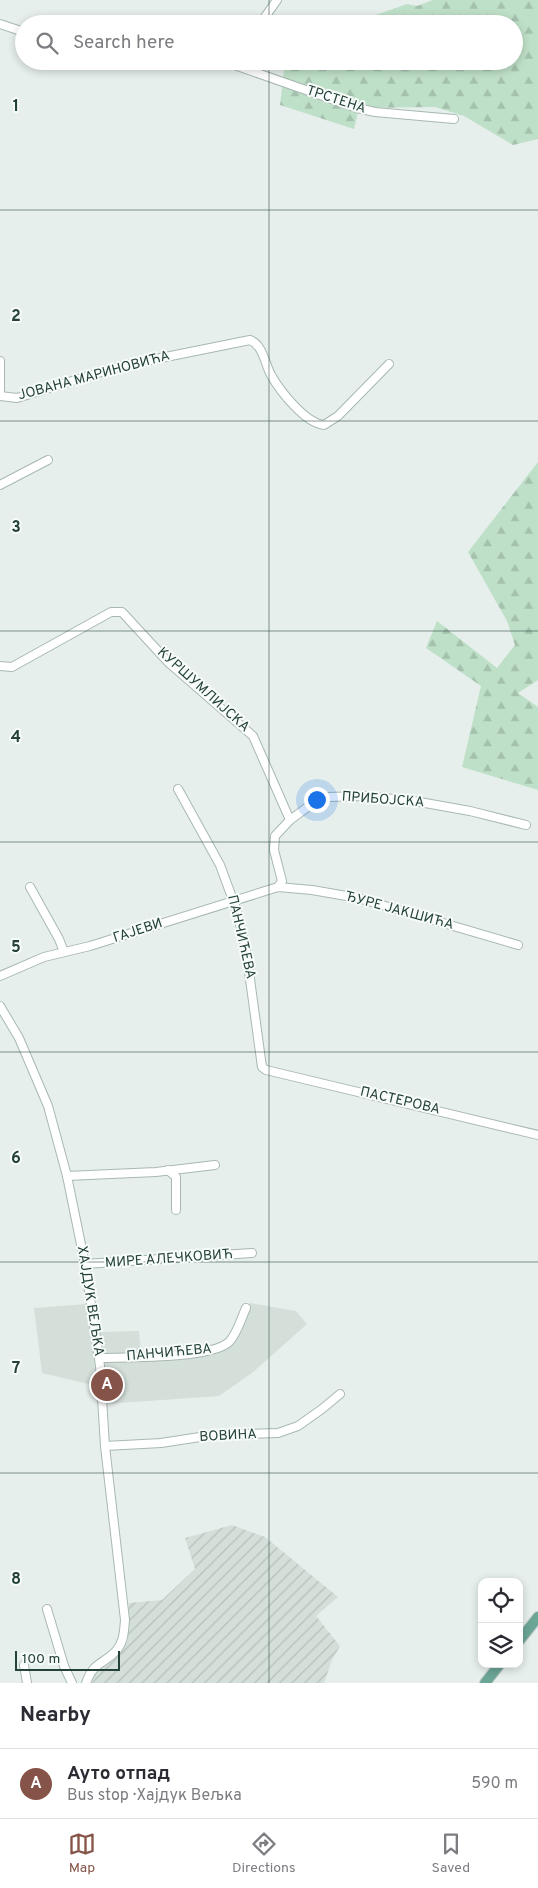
<!DOCTYPE html>
<meta charset="utf-8">
<style>
body{margin:0;font-family:Overpass,sans-serif;background:#f2f2f3;color:#2b2b33}
.controls{position:absolute;right:15px;bottom:15px;display:grid;overflow:hidden;border-radius:10px;box-shadow:0 2px 8px #0003}
.controls button{width:45px;height:45px;display:grid;place-items:center;padding:0;border:0;border-bottom:1px solid #e1e1e2;background:#fff;color:#2b2b33;font:25px sans-serif}
.scale{position:absolute;left:15px;bottom:12px;width:105px;box-sizing:border-box;padding-left:5px;border:2px solid #24423a;border-top:0;font-size:14px;line-height:18px;white-space:nowrap;color:#24423a;-webkit-text-stroke:4px #f7fbf9;paint-order:stroke}
.you{position:absolute;left:316px;top:799px;width:18px;height:18px;margin:-12px;border:4px solid #fff;border-radius:50%;background:#1a73e8;box-shadow:0 0 0 8px #1a73e833}
.badge{display:grid;place-items:center;width:32px;height:32px;border-radius:50%;background:#855347;color:#fff;font-size:16px;font-weight:700}
.pin{position:absolute;translate:-50% -50%;border:2px solid #fff;box-shadow:0 1px 5px #0006}
.list{margin:0;padding:0;list-style:none}
h2{display:flex;justify-content:space-between;align-items:center;height:65px;margin:0;padding:0 20px;font-size:21px}
h2 small{font-size:16px;font-weight:400;color:#7c7c81}
.list li{display:grid;grid-template-columns:32px 1fr auto;gap:15px;align-items:center;box-sizing:border-box;height:70px;padding:0 20px;border-top:1px solid #e1e1e2}
.list b{display:block;font-size:19px;white-space:nowrap}
.list p{margin:0;font-size:16px;white-space:nowrap;color:#7c7c81}
.list em{font-size:16px;font-style:normal;color:#7c7c81}
.icon{flex:none;width:28px;height:28px;fill:none;stroke:currentColor;stroke-width:2;stroke-linecap:round;stroke-linejoin:round}
.map{position:relative;flex:none;width:538px;height:1683px;overflow:hidden}
.search{position:absolute;background:#fff;box-shadow:0 2px 8px #0003;left:15px;right:15px;top:15px;height:55px;display:flex;align-items:center;gap:12px;box-sizing:border-box;padding:0 18px;border-radius:28px;color:#7c7c81;font-size:19px}
.sheet{height:135px;background:#fff}
nav{display:flex;justify-content:space-around;align-items:center;box-sizing:border-box;height:70px;border-top:1px solid #e1e1e2;background:#fff;font-size:14px;color:#7c7c81}
nav a{display:grid;justify-items:center;gap:2px}
nav .on{color:#855347}
.map>svg:first-child{display:block}
.built{fill:#d4dfda}
.industrial{fill:url(#industrial-furrows)}
.forest{fill:url(#forest-firs)}
.lines{fill:none;stroke-linecap:round;stroke-linejoin:round}
.minor-casing{stroke:#a8b8b2;stroke-width:10}
.major-casing{stroke:#c2cac8;stroke-width:12}
.minor{stroke:#fff;stroke-width:8}
.major{stroke:#6aa596;stroke-width:10}
.grid{fill:none;stroke:#24423a;stroke-width:1;stroke-opacity:0.55}
.labels{text-anchor:middle;dominant-baseline:central;stroke-width:4;stroke-linejoin:round;paint-order:stroke}
.street-label{font-size:14px;fill:#24423a;stroke:#f7fbf9}
.grid-label{font-size:16px;text-anchor:middle;font-weight:bold;fill:#24423a;stroke:#f7fbf9;stroke-width:4;stroke-linejoin:round;paint-order:stroke}
</style>
<div class="map">
<svg width="538" height="1683" viewBox="0 0 538 1683">
<defs>
<pattern id="industrial-furrows" width="10" height="10" patternUnits="userSpaceOnUse" patternTransform="scale(1.25)"><rect width="10" height="10" fill="#d4dfda"/><path d="M-1 1l2-2M0 10L10 0M9 11l2-2" fill="none" stroke="#b6c1bc"/></pattern>
<pattern id="forest-firs" width="22" height="20" patternUnits="userSpaceOnUse" patternTransform="scale(1.25)"><rect width="22" height="20" fill="#bfe0c8"/><path d="M5 1l3.5 6h-7zM16 11l3.5 6h-7z" fill="#a4c1ad"/></pattern>
</defs>
<rect width="100%" height="100%" fill="#e6efeb"/>
<g class="built">
<path d="M250,1303L296,1311L307,1324L252,1373L219,1396L105,1404L103,1362L218,1353L229,1345L235,1337Z"/>
<path d="M87,1304L97,1386L42,1373L34,1308Z"/>
<path d="M139,1331L141,1355H101L98,1332Z"/>
</g>
<path class="industrial" d="M232,1525L265,1537L338,1597L316,1616L340,1646L332,1660L324,1683H92L94,1673L122,1651L128,1640L129,1603L162,1600L195,1569L185,1538Z"/>
<g class="forest">
<path d="M433,0H538V139L513,145L464,116L435,107L359,108L354,129L280,105L285,61H514V24H320L325,21L376,15L407,4L417,6Z"/>
<path d="M538,462V680L518,693L538,707V790L462,767L481,686L426,648L437,621L497,668L515,645L507,621L468,552Z"/>
</g>
<g class="lines">
<defs>
<g id="minor">
<path d="M0,24L24,32"/>
<path d="M260,24L277,0"/>
<path d="M223,61L357,108L375,112L454,119"/>
<path d="M0,361V393"/>
<path d="M0,396L17,398L121,366L250,340C263,345 265,364 271,375C280,391 305,423 324,425L338,416L389,364"/>
<path d="M0,485L48,460"/>
<path d="M0,666L12,667L111,612H122L169,663L253,736L290,820"/>
<path d="M178,789L220,865L237,911L246,950L262,1067L266,1070L538,1135"/>
<path d="M30,887L59,939L64,952"/>
<path d="M278,887L282,881L274,850L275,836L290,820L316,801L328,797L364,796L414,801L470,811L526,825"/>
<path d="M0,976L44,957L90,946L278,887L312,890L358,898L518,945"/>
<path d="M0,1006L19,1038L48,1106L67,1176L85,1264L100,1366L105,1446L125,1620C124,1631 124,1642 116,1651C103,1665 94,1661 86,1683"/>
<path d="M168,1170L176,1177V1210"/>
<path d="M67,1176L156,1172L215,1165"/>
<path d="M85,1264L252,1253"/>
<path d="M99,1358C126,1357 210,1359 229,1342C237,1334 241,1319 246,1308"/>
<path d="M105,1446L161,1443L213,1435L278,1433L298,1426L322,1409L340,1394"/>
<path d="M47,1609L64,1666L72,1683"/>
<path d="M24,1665L27,1683"/>
</g>
<g id="major">
<path d="M519,1641L538,1617"/>
<path d="M485,1683L500,1664"/>
</g>
</defs>
<use href="#minor" class="minor-casing"/>
<use href="#major" class="major-casing"/>
<use href="#minor" class="minor"/>
<use href="#major" class="major"/>
</g>
<path class="grid" d="M269,0V24M269,61V1683M0,210H538M0,421H538M0,631H538M0,842H538M0,1052H538M0,1262H538M0,1473H538"/>
<g class="labels">
<g class="street-label">
<text transform="translate(336 100) rotate(18)">ТРСТЕНА</text>
<text transform="translate(94 376) rotate(-15)">ЈОВАНА МАРИНОВИЋА</text>
<text transform="translate(203 690) rotate(42)">КУРШУМЛИЈСКА</text>
<text transform="translate(383 800) rotate(4)">ПРИБОЈСКА</text>
<text transform="translate(399 911) rotate(15)">ЂУРЕ ЈАКШИЋА</text>
<text transform="translate(138 931) rotate(-18)">ГАЈЕВИ</text>
<text transform="translate(241 937) rotate(77)">ПАНЧИЋЕВА</text>
<text transform="translate(400 1101) rotate(13)">ПАСТЕРОВА</text>
<text transform="translate(169 1259) rotate(-4)">МИРЕ АЛЕЧКОВИЋ</text>
<text transform="translate(90 1301) rotate(81)">ХАЈДУК ВЕЉКА</text>
<text transform="translate(169 1353) rotate(-5)">ПАНЧИЋЕВА</text>
<text transform="translate(228 1436) rotate(-3)">ВОВИНА</text>
</g>
</g>
<g class="grid-label">
<text x="16" y="111">1</text>
<text x="16" y="321">2</text>
<text x="16" y="532">3</text>
<text x="16" y="742">4</text>
<text x="16" y="952">5</text>
<text x="16" y="1163">6</text>
<text x="16" y="1373">7</text>
<text x="16" y="1584">8</text>
</g>
</svg>
<div class="controls">
<button><svg class="icon" aria-label="locate" viewBox="0 0 24 24"><circle cx="12" cy="12" r="6"/><path d="M12 2v4M12 18v4M2 12h4M18 12h4"/></svg></button>
<button><svg class="icon" aria-label="layers" viewBox="0 0 24 24"><path d="M12 4l9 5-9 5-9-5zM3 14l9 5 9-5"/></svg></button>
</div>
<div class="scale">100 m</div>
<div class="you"></div>
<div class="pin badge" style="left:107px;top:1385px">A</div>
<div class="search"><svg class="icon" aria-label="search" viewBox="0 0 24 24"><circle cx="10" cy="10" r="6"/><path d="M15 15l6 6"/></svg>Search here</div>
</div>
<section class="sheet">
<h2>Nearby<small></small></h2>
<ul class="list">
<li><span class="badge">A</span><div><b>Ауто отпад</b><p>Bus stop · Хајдук Вељка</p></div><em>590 m</em></li>
</ul>
</section>
<nav>
<a class="on"><svg class="icon" aria-label="map" viewBox="0 0 24 24"><path d="M3 6l6-2 6 2 6-2v14l-6 2-6-2-6 2zM9 4v14M15 6v14"/></svg>Map</a>
<a><svg class="icon" aria-label="directions" viewBox="0 0 24 24"><path d="M12 3l9 9-9 9-9-9zM9 14v-3h6M13 9l2 2-2 2"/></svg>Directions</a>
<a><svg class="icon" aria-label="saved" viewBox="0 0 24 24"><path d="M7 4h10v16l-5-4-5 4z"/></svg>Saved</a>
</nav>
